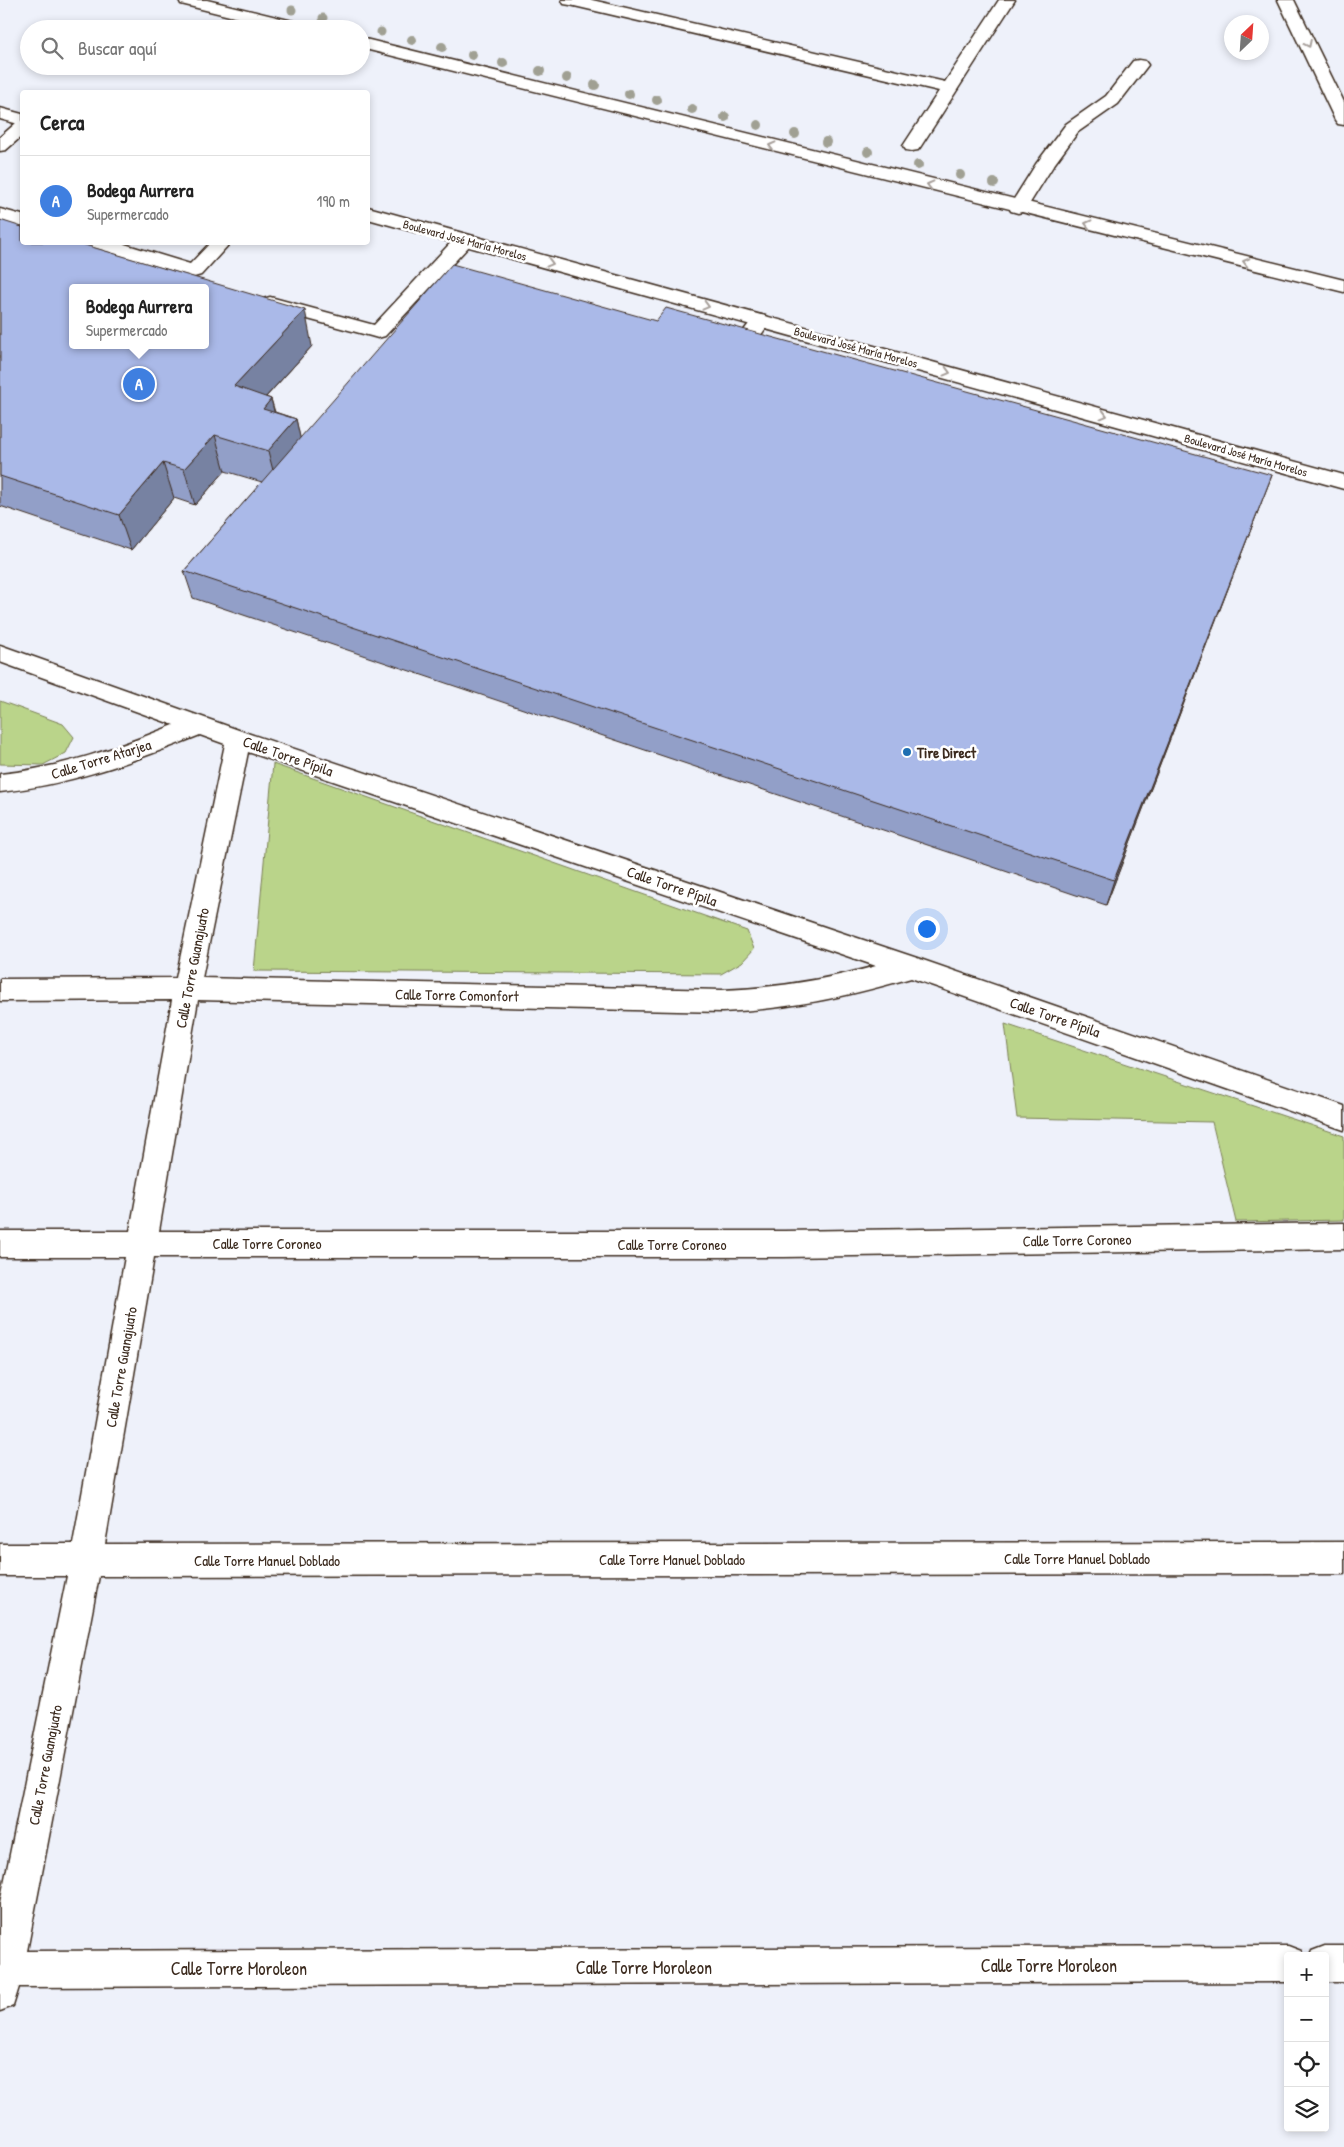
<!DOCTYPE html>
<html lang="es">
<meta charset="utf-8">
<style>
body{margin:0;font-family:"Patrick Hand",sans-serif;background:#f6f6f6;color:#222}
.controls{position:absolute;right:15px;bottom:15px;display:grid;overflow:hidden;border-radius:5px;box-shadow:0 2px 8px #0003}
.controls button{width:45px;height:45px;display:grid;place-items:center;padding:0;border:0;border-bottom:1px solid #e0e0e0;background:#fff;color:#222;font:25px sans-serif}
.compass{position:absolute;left:1224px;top:15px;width:45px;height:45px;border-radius:50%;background:#fff;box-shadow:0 2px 8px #0003;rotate:25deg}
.you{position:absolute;left:926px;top:928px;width:18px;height:18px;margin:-12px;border:4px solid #fff;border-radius:50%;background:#1a73e8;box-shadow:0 0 0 8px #1a73e833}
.badge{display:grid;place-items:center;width:32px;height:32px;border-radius:50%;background:#1a73e8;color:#fff;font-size:16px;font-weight:700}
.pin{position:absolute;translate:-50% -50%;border:2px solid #fff;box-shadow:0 1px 5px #0006}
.popup{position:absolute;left:69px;top:284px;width:140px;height:65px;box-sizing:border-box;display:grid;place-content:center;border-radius:5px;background:#fff;filter:drop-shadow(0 1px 4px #0005);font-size:16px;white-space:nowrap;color:#767676}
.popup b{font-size:19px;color:#222}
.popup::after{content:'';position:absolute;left:50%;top:100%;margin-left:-10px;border:10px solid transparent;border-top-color:#fff}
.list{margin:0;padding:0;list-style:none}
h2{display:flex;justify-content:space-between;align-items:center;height:65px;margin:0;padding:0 20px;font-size:21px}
h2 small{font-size:16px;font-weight:400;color:#767676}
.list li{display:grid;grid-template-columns:32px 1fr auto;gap:15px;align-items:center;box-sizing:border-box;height:90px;padding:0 20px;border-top:1px solid #e0e0e0}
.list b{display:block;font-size:19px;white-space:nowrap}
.list p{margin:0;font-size:16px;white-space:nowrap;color:#767676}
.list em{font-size:16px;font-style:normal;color:#767676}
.icon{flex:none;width:28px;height:28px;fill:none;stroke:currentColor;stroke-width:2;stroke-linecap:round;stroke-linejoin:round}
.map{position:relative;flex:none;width:1344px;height:2147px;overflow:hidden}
.search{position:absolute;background:#fff;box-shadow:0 2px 8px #0003;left:20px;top:20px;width:350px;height:55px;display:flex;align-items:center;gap:12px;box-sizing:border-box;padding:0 18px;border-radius:28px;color:#767676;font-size:19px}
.panel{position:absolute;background:#fff;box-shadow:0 2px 8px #0003;left:20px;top:90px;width:350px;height:155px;border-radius:5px}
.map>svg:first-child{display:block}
.green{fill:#bad48a;stroke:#7a7f54}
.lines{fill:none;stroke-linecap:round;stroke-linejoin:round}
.service-casing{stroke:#3b2a1e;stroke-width:3}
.minor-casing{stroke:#3b2a1e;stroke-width:3}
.secondary-casing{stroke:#3b2a1e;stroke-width:3}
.service{fill:#fff;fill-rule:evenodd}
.minor{fill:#fff;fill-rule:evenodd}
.secondary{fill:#fff;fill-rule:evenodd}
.tree{fill:#a0a093}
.wall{fill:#929fc8;stroke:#3b2a1e}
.shaded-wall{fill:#7782a2;stroke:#3b2a1e}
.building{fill:#aab9e8;stroke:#3b2a1e;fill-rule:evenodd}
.oneway{stroke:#a79f9a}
.poi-dot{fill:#1f6fb2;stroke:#fff;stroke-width:2}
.labels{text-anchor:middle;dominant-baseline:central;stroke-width:5;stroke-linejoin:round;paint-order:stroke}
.far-street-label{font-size:12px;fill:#3b2a1e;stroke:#fff}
.poi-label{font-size:15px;font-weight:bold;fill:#3b2a1e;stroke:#fff;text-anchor:start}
.street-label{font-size:15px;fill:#3b2a1e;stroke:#fff}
.near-street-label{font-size:18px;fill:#3b2a1e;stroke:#fff}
</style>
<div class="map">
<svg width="1344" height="2147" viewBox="0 0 1344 2147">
<rect width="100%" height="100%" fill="#eef1fa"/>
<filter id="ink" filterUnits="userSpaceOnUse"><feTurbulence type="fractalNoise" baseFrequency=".02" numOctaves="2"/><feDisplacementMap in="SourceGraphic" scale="10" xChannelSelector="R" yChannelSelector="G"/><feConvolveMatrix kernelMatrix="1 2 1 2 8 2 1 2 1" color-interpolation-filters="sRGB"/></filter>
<g filter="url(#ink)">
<g class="green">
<path d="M0,701L63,724L74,737L66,753L43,765L0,764Z"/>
<path d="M273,764L747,931L754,949L742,962L721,974L254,971Z"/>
<path d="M1005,1024L1344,1136V1220L1236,1222L1212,1122L1017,1118Z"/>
</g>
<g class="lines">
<defs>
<g id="service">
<path d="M1139,60L1145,61L1148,65L1118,104L1078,132L1053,166L1025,211L1018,213L1011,211L1009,207L1036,164L1066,124L1106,96L1133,61Z"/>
<path d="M22,122V136L6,150L0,151V137L16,123Z"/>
<path d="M0,209L22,215V227L0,221Z"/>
<path d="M464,234L471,236L474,240L471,244L385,336L378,338L371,336L263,307L260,303L263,299L270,297L374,325L457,236Z"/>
<path d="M87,242H118L190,264L211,242H231L201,275L194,277L89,246Z"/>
<path d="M761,315L768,317L771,321L768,325L738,367L731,368L724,367L721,362L724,357L754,317Z"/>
</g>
<g id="minor">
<path d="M562,0H592L945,82L999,0H1015L921,146L918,150L912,151L906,150L903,146L939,91L570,5L564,4Z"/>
<path d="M1278,0H1294L1344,102V125L1338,124L1335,120Z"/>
<path d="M0,645L247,733L920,959L1344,1106V1130L911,978C845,997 791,1009 722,1012L198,1000L159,1231H784L1344,1223V1249L784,1257H154L105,1544L1344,1542V1574L99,1576L27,1951L1288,1946L1301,1951L1303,1956H1288V1982L19,1987L13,2006L0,2011V1903L67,1576H0V1544H73L125,1257H0V1231H130L172,1000L0,1001V979L176,978L225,744L200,735C135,761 70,785 0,792V774C61,768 117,748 174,725L0,662ZM248,752L876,966C825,980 775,988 722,990L202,978Z"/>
<path d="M1325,1946H1344V1982H1325V1956H1310L1312,1951Z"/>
</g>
<g id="secondary">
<path d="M179,0H207L309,25L311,29H282L181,4Z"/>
<path d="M361,38L1344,280V292L361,48Z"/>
<path d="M0,108L22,114V125L0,119Z"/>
<path d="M368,207L1344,475V489L368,219Z"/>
</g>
</defs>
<use href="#service" class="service-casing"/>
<use href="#minor" class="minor-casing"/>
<use href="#secondary" class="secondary-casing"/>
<use href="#service" class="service"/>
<use href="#minor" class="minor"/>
<use href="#secondary" class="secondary"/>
</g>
<g class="tree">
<circle cx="292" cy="10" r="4.5"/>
<circle cx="323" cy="18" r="4.5"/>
<circle cx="381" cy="32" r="4.5"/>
<circle cx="412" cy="40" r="5"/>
<circle cx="442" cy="47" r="5"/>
<circle cx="472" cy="55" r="5"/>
<circle cx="503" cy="63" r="5"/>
<circle cx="540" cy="71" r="5"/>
<circle cx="567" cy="78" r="5"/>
<circle cx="595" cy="85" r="5"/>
<circle cx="629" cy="94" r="5"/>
<circle cx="657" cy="100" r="5"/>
<circle cx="692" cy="109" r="5"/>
<circle cx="725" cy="117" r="5"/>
<circle cx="758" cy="125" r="5"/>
<circle cx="795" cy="134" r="5"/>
<circle cx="826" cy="142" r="5"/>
<circle cx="868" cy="152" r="5"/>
<circle cx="918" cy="165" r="5"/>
<circle cx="960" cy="175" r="5"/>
<circle cx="994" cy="183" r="5"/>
</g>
<path class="wall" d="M0,220L312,346L266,397L271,399L275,412L296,419L300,438L1261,503L1106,905L193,598L184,571L262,482L225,471L195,505L174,498L131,550L0,506Z"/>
<g class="shaded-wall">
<path d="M305,310L312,346L243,422L234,386Z"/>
<path d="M271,399L280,435L263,409Z"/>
<path d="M296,419L304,455L277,486L268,451Z"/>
<path d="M215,435L225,471L195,505L184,469Z"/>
<path d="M163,463L174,498L131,550L119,515Z"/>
<path d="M1272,475L1261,503L1106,905L1114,880Z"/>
</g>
<g class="building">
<path d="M0,220L22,227V242H75L305,310L234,386L271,399L263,409L296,419L268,451L215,435L184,469L163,463L119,515L0,476ZM73,288H205V345H73Z"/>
<path d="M452,264L656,321L666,308L1272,475L1114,880L184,571Z"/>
</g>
<defs><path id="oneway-chevron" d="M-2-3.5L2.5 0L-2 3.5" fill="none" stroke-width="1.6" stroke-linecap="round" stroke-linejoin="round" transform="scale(1.25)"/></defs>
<g class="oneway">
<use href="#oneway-chevron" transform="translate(1308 44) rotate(64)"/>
<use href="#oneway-chevron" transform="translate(772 146) rotate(-166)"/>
<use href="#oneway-chevron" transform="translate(930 185) rotate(-166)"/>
<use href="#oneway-chevron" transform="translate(1088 224) rotate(-166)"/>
<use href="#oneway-chevron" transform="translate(1246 262) rotate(-166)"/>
<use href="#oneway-chevron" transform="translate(550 263) rotate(15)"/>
<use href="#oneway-chevron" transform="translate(706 306) rotate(15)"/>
<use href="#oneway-chevron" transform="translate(947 372) rotate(15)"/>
<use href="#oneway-chevron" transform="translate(1104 415) rotate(15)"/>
</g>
</g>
<circle class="poi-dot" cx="907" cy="752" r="5"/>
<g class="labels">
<g class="far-street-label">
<text transform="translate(465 240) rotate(15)">Boulevard José María Morelos</text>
<text transform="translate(856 347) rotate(15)">Boulevard José María Morelos</text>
<text transform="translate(1246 455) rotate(16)">Boulevard José María Morelos</text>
</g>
<g class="poi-label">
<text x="917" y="752">Tire Direct</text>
</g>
<g class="street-label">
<text transform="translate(288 756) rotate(19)">Calle Torre Pípila</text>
<text transform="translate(101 759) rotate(-17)">Calle Torre Atarjea</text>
<text transform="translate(672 886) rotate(19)">Calle Torre Pípila</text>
<text transform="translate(192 968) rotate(-79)">Calle Torre Guanajuato</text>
<text transform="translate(457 995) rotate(1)">Calle Torre Comonfort</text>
<text transform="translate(1055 1017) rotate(19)">Calle Torre Pípila</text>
<text transform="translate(1077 1240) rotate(-1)">Calle Torre Coroneo</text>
<text x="267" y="1243">Calle Torre Coroneo</text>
<text x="672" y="1244">Calle Torre Coroneo</text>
<text transform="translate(121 1367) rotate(-80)">Calle Torre Guanajuato</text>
<text x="1077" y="1558">Calle Torre Manuel Doblado</text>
<text x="672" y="1559">Calle Torre Manuel Doblado</text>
<text x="267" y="1560">Calle Torre Manuel Doblado</text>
<text transform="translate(45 1765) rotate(-79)">Calle Torre Guanajuato</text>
</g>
<g class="near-street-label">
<text x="1049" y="1965">Calle Torre Moroleon</text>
<text x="644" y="1967">Calle Torre Moroleon</text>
<text x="239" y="1968">Calle Torre Moroleon</text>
</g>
</g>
</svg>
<div class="controls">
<button>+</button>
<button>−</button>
<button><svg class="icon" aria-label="locate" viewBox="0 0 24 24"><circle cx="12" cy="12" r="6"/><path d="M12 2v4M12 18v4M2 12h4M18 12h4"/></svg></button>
<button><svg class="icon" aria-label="layers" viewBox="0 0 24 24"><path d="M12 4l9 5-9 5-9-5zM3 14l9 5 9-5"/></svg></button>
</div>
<svg class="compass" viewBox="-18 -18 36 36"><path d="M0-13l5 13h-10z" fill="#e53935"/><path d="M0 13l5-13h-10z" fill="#767676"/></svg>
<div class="you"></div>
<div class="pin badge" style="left:139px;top:384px;background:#3f7fe0">A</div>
<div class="popup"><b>Bodega Aurrera</b>Supermercado</div>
<div class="search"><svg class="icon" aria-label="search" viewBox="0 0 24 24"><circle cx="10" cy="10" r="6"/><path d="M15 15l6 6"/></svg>Buscar aquí</div>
<section class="panel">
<h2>Cerca<small></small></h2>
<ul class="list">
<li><span class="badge" style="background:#3f7fe0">A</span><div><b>Bodega Aurrera</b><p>Supermercado</p></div><em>190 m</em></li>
</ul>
</section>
</div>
